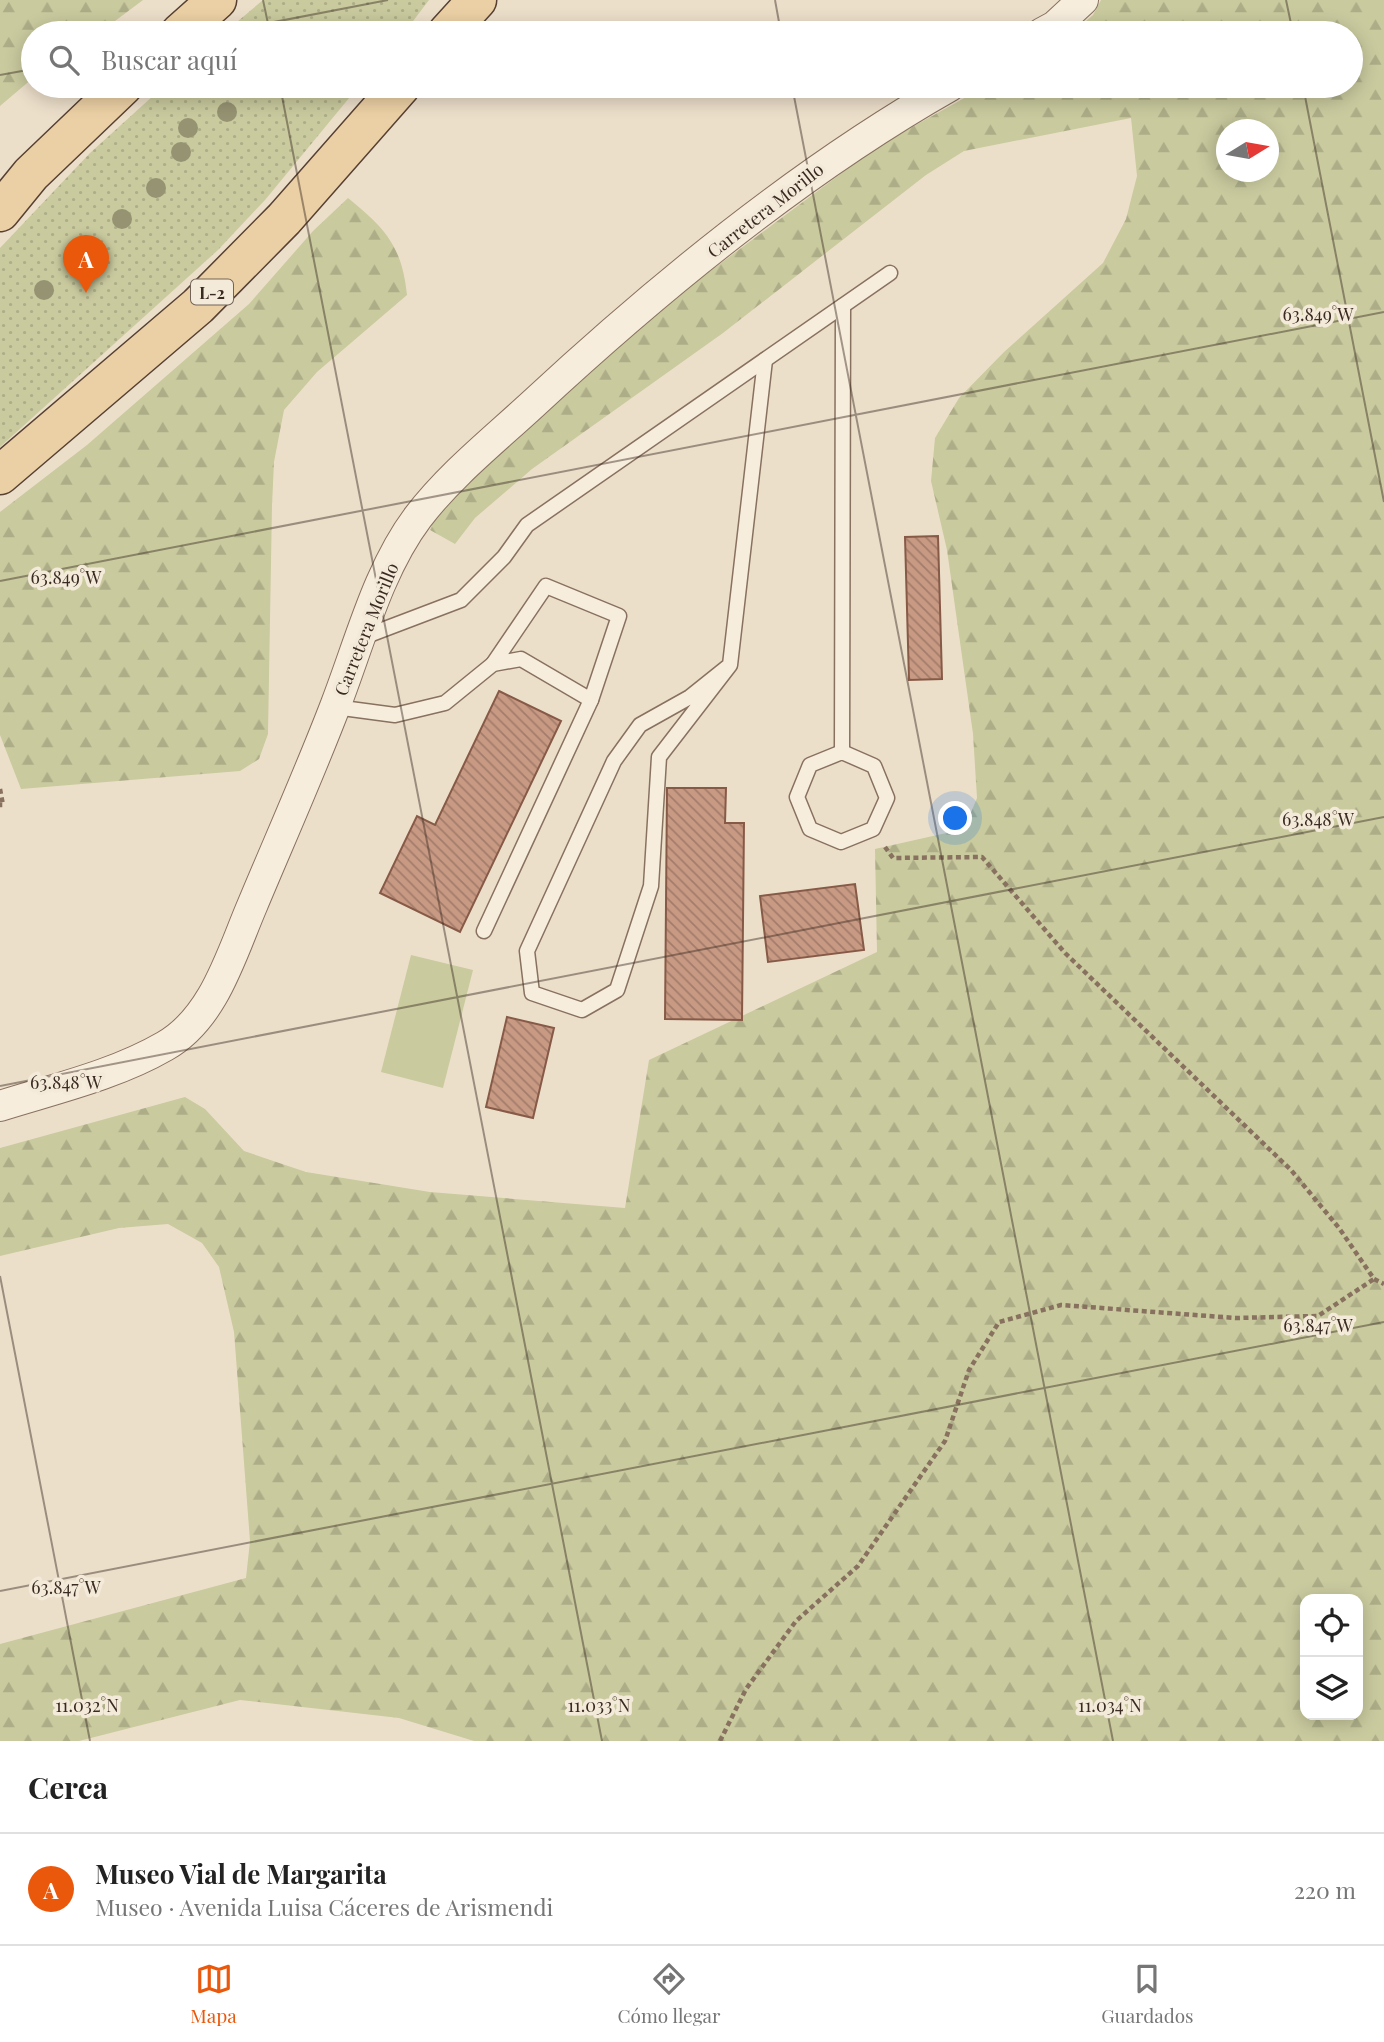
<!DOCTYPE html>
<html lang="es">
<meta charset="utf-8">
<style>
body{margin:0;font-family:"Playfair Display",serif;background:#f2f2f2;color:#222}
.controls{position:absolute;right:21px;bottom:21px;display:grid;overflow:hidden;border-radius:14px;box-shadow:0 4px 18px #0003}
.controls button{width:63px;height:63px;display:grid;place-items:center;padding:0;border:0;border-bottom:2px solid #e0e0e0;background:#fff;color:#222;font:35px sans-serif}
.compass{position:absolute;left:1216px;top:119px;width:63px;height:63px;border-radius:50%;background:#fff;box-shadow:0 4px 18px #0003;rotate:79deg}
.you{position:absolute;left:956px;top:819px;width:24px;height:24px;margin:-18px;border:5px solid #fff;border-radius:50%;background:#1a73e8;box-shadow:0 0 0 10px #1a73e833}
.badge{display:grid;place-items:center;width:46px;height:46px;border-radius:50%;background:#ea580c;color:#fff;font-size:23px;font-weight:700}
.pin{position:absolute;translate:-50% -58px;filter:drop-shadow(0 2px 4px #0008)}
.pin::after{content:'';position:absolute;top:37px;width:24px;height:21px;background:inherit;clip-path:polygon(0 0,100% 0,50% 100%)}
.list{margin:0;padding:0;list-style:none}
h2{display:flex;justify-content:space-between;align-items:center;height:91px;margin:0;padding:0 28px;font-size:30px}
h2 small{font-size:23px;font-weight:400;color:#767676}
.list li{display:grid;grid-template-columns:46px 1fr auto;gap:21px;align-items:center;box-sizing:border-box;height:112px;padding:0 28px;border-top:2px solid #e0e0e0}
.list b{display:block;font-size:26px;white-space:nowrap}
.list p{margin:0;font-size:23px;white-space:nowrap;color:#767676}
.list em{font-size:23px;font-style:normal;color:#767676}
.icon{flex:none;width:38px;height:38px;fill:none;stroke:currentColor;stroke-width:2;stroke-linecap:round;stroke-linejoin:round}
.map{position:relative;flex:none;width:1384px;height:1741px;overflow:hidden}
.search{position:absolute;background:#fff;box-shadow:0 4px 18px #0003;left:21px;right:21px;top:21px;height:77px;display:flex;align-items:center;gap:18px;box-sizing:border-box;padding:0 24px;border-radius:38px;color:#767676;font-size:26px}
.sheet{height:203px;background:#fff}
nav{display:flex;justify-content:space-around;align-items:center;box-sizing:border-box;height:98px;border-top:2px solid #e0e0e0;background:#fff;font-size:19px;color:#767676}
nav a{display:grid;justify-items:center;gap:4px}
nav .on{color:#ea580c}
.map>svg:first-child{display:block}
.grass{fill:url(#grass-dots)}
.forest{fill:url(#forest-firs);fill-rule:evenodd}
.pitch{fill:#c9ca9e}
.building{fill:url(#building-back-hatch);stroke:#865a47;stroke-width:2}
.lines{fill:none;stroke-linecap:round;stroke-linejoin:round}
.service-casing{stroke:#88715f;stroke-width:17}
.minor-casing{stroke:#88715f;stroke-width:32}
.primary-casing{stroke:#574033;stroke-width:41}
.path{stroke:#88715f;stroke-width:4.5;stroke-dasharray:5 3.5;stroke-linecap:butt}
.service{stroke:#f7eddd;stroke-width:14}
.minor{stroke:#f7eddd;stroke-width:30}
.primary{stroke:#ecd0a5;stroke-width:38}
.tree{fill:#959372}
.ticks{fill:none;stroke:#3a2b22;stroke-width:2;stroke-opacity:0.45}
.labels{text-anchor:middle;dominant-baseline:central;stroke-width:7;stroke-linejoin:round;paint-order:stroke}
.shield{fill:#f4ead9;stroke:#726459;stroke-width:2}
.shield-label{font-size:16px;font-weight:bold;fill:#3a2b22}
.street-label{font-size:18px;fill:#3a2b22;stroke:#f4ead9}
.ticks-label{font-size:18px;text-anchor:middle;fill:#3a2b22;stroke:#f4ead9;stroke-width:7;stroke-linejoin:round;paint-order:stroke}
</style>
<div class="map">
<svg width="1384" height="1741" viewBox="0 0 1384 1741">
<defs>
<pattern id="grass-dots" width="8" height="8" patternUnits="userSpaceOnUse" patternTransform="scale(1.75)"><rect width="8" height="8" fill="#c9ca9e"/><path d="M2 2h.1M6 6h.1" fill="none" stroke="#adae88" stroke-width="1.8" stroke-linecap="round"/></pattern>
<pattern id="forest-firs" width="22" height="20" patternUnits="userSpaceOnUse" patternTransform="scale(1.75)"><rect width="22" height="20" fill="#c9ca9e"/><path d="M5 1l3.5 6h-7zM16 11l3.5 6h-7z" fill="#adae88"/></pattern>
<pattern id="building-back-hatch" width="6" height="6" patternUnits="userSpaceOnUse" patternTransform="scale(1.75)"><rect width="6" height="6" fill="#c89983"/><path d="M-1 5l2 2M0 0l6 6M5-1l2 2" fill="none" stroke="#a37d6b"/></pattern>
</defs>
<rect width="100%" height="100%" fill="#ecdfca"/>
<g class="grass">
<path d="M263,0H429L404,33H224Z"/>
<path d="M164,86H359L265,200L218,250L0,447V248L90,153Z"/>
</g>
<g class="forest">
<path d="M0,0H143L99,33H33V78L0,106Z"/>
<path d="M1101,0H1384V1741H474L399,1718L240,1700L79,1741H0V1644L246,1578L250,1541L234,1332L219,1267L202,1243L168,1224L119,1228L0,1256V1148L185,1097L205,1109L244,1151L306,1172L430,1192L625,1208L649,1060L877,952L875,849L964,829L977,798L973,734L947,550L931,481L935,438L959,398L1004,352L1103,263L1126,219L1137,176L1131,118L964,151L926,175L723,333L532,469L475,518L455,544L430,530L438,509L579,369L878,146L986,86H1351V33H1072L1093,15ZM1226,130H1268V172H1226ZM1305,1599H1358V1715H1305Z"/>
<path d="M348,198C385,228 402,246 407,295L317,372L284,410L274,462L272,506L268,734L259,759L240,771L21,789L0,735V512L87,445L249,304L313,231Z"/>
</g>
<path class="pitch" d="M411,955L473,970L443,1088L381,1072Z"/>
<g class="building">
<path d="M938,536L942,679L909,680L905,537Z"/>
<path d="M499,691L561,721L460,932L380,893L417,816L435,825Z"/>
<path d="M667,788H726L725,823H744L742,1020L665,1019Z"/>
<path d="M855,884L864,950L768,962L760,896Z"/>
<path d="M507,1017L554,1028L533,1118L486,1107Z"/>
</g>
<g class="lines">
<defs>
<g id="service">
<path d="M361,638L461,600L504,557L527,525L890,273"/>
<path d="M493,664L546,586L619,616L591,700"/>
<path d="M730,665L659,757L651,886L617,990L582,1010L532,993L527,951L614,761L640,725L690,697L730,665L765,360"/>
<path d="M335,707L395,715L445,703L493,664L521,659L591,700L484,931"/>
<path d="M842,752L843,306"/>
<path d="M842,752L874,766L887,798L873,829L841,842L810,829L797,797L810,765Z"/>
</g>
<g id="minor">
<path d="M1042,33L1055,26L1083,0"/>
<path d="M0,1106C54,1089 115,1075 165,1046C214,1018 231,955 252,906C280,839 310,772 336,704C360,642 378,570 418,517C450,475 494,440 533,404C659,287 800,171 950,86"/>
</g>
<g id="primary">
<path d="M180,33L217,0"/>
<path d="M447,33L477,0"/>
<path d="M0,212L31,174L123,86"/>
<path d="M0,475L198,306L284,219L401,86"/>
</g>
</defs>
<use href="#service" class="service-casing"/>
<use href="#minor" class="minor-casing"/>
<use href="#primary" class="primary-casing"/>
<g class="path">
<path d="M0,789L3,805H0"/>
<path d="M885,847L893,858L982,857L1065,953L1291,1170L1339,1228L1374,1279L1384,1284"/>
<path d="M720,1741L746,1689L796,1621L858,1566L945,1441L969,1370L999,1322L1061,1305L1235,1318L1318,1316L1374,1279"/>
</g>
<use href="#service" class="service"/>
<use href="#minor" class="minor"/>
<use href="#primary" class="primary"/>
</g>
<g class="tree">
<circle cx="227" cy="112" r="10"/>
<circle cx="188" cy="128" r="10"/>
<circle cx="181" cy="152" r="10"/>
<circle cx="156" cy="188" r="10"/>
<circle cx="122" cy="219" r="10"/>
<circle cx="44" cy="290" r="10"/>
</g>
<path class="ticks" d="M263,0L270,33M775,0L781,33M1286,0L1293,33M217,33L388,0M0,75L33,69M280,86L602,1741M792,86L1113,1741M1303,86L1384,502M0,581L1384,312M0,1086L1384,817M0,1276L90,1741M0,1591L1384,1322"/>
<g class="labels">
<rect class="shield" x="191" y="279.5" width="42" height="25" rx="5"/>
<g class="shield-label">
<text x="212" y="292">L-2</text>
</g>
<g class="street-label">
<text transform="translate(765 210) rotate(-38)">Carretera Morillo</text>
<text transform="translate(366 629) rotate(-68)">Carretera Morillo</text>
</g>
</g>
<g class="ticks-label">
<text x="1318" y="321">63.849°W</text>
<text x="66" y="584">63.849°W</text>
<text x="1318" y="826">63.848°W</text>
<text x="66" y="1089">63.848°W</text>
<text x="1318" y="1332">63.847°W</text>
<text x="66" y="1594">63.847°W</text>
<text x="87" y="1712">11.032°N</text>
<text x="599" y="1712">11.033°N</text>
<text x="1110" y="1712">11.034°N</text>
</g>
</svg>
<div class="controls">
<button><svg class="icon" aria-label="locate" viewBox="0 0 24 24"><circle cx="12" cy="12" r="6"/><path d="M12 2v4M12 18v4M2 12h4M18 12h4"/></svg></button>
<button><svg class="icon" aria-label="layers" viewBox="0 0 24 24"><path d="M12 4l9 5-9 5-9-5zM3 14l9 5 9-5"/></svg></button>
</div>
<svg class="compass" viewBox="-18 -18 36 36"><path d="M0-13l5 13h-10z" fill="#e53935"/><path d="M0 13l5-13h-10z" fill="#767676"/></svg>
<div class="you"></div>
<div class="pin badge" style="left:86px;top:293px">A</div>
<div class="search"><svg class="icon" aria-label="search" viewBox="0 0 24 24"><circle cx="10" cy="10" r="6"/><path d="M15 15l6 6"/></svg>Buscar aquí</div>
</div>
<section class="sheet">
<h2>Cerca<small></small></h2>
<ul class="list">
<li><span class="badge">A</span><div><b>Museo Vial de Margarita</b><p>Museo · Avenida Luisa Cáceres de Arismendi</p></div><em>220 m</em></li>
</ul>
</section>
<nav>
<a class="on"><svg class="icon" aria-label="map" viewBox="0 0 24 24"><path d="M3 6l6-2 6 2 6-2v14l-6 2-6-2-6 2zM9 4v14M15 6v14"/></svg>Mapa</a>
<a><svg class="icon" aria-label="directions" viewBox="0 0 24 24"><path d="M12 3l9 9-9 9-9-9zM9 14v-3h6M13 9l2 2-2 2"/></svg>Cómo llegar</a>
<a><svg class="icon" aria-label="saved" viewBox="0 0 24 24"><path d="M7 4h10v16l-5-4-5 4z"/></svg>Guardados</a>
</nav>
